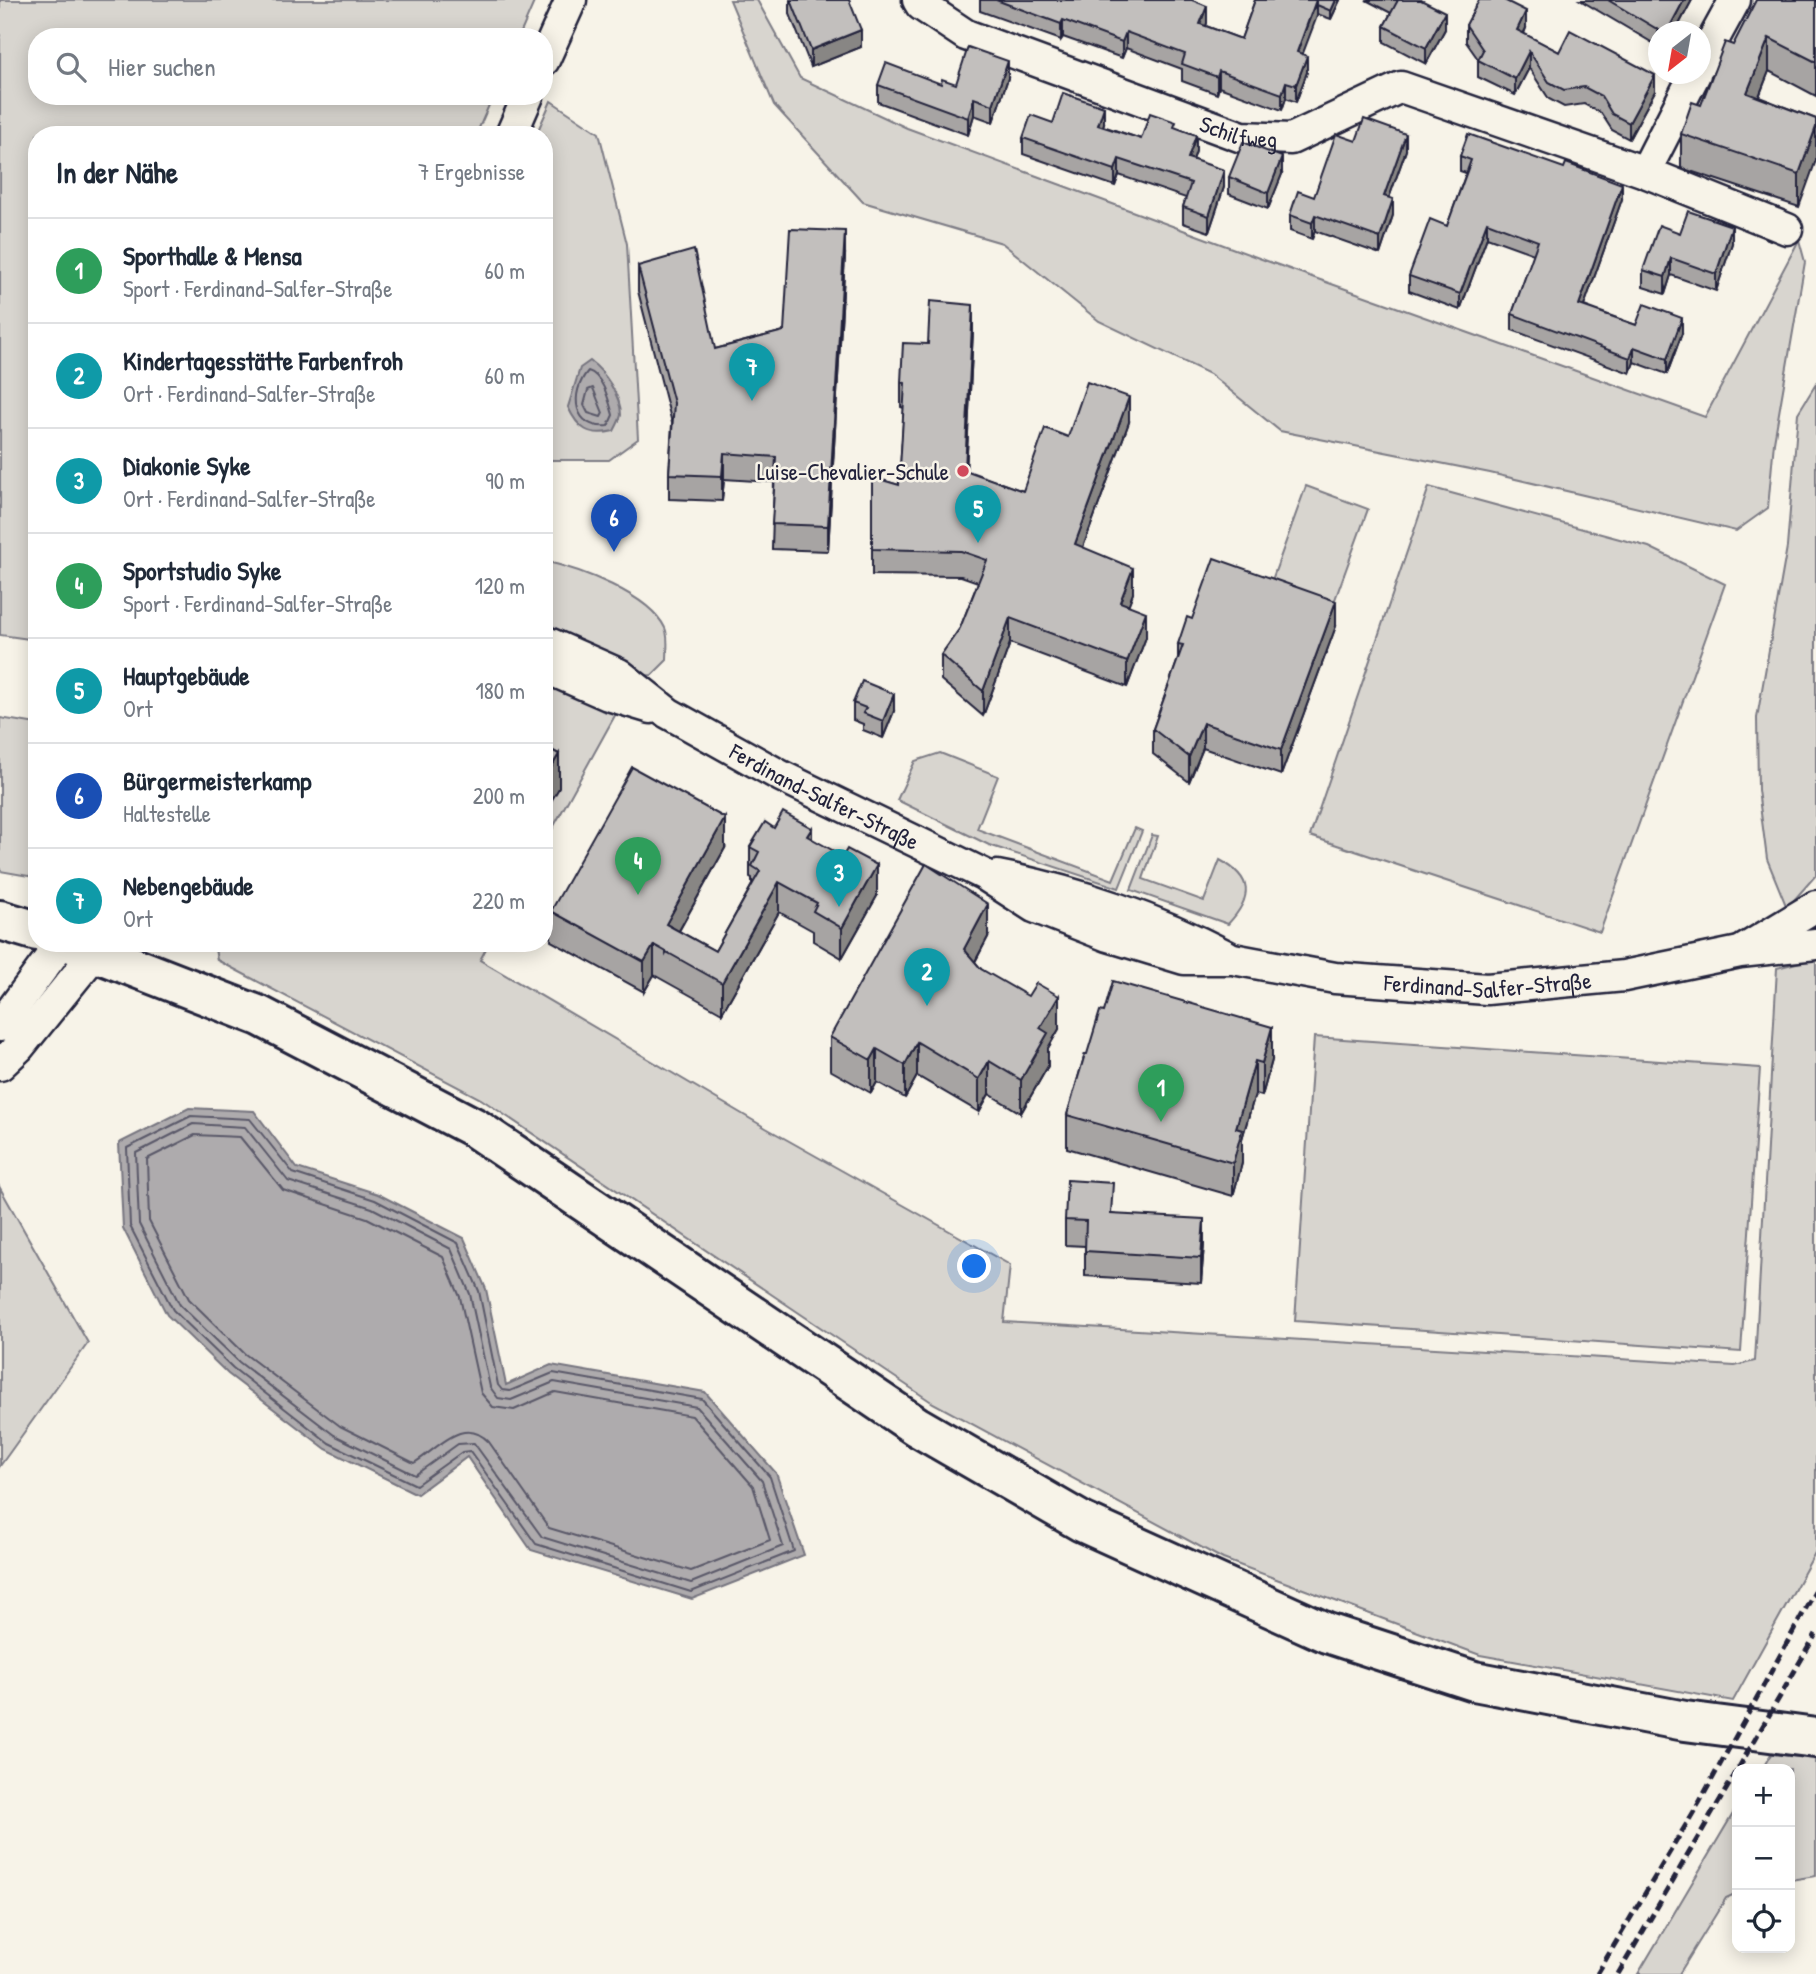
<!DOCTYPE html>
<html lang="de">
<meta charset="utf-8">
<style>
body{margin:0;font-family:"Patrick Hand",sans-serif;background:#f6f6f7;color:#1f2937}
.controls{position:absolute;right:21px;bottom:21px;display:grid;overflow:hidden;border-radius:14px;box-shadow:0 4px 18px #0003}
.controls button{width:63px;height:63px;display:grid;place-items:center;padding:0;border:0;border-bottom:2px solid #e0e1e3;background:#fff;color:#1f2937;font:35px sans-serif}
.compass{position:absolute;left:1648px;top:21px;width:63px;height:63px;border-radius:50%;background:#fff;box-shadow:0 4px 18px #0003;rotate:211deg}
.you{position:absolute;left:975px;top:1267px;width:24px;height:24px;margin:-18px;border:5px solid #fff;border-radius:50%;background:#1a73e8;box-shadow:0 0 0 10px #1a73e833}
.badge{display:grid;place-items:center;width:46px;height:46px;border-radius:50%;background:#2563eb;color:#fff;font-size:23px;font-weight:700}
.pin{position:absolute;translate:-50% -58px;filter:drop-shadow(0 2px 4px #0008)}
.pin::after{content:'';position:absolute;top:37px;width:24px;height:21px;background:inherit;clip-path:polygon(0 0,100% 0,50% 100%)}
.list{margin:0;padding:0;list-style:none}
h2{display:flex;justify-content:space-between;align-items:center;height:91px;margin:0;padding:0 28px;font-size:30px}
h2 small{font-size:23px;font-weight:400;color:#747a83}
.list li{display:grid;grid-template-columns:46px 1fr auto;gap:21px;align-items:center;box-sizing:border-box;height:105px;padding:0 28px;border-top:2px solid #e0e1e3}
.list b{display:block;font-size:26px;white-space:nowrap}
.list p{margin:0;font-size:23px;white-space:nowrap;color:#747a83}
.list em{font-size:23px;font-style:normal;color:#747a83}
.icon{flex:none;width:38px;height:38px;fill:none;stroke:currentColor;stroke-width:2;stroke-linecap:round;stroke-linejoin:round}
.map{position:relative;flex:none;width:1816px;height:1974px;overflow:hidden}
.search{position:absolute;background:#fff;box-shadow:0 4px 18px #0003;left:28px;top:28px;width:525px;height:77px;display:flex;align-items:center;gap:18px;box-sizing:border-box;padding:0 24px;border-radius:28px;color:#747a83;font-size:26px}
.panel{position:absolute;background:#fff;box-shadow:0 4px 18px #0003;left:28px;top:126px;width:525px;height:826px;border-radius:28px}
.map>svg:first-child{display:block}
.green{fill:#d8d5cf;stroke:#7d7c85;stroke-width:2}
.water{fill:#aeabad;stroke:#76747f;stroke-width:2}
.lines{fill:none;stroke-linecap:round;stroke-linejoin:round}
.shore{stroke:#5a5969;stroke-width:2}
.minor-casing{stroke:#22223b;stroke-width:35}
.secondary-casing{stroke:#22223b;stroke-width:44}
.minor{stroke:#f7f3e8;stroke-width:30}
.secondary{stroke:#f7f3e8;stroke-width:38}
.rail{stroke:#22223b;stroke-width:5;stroke-dasharray:10 5;stroke-linecap:butt}
.wall{fill:#a7a4a3;stroke:#22223b;stroke-width:2}
.shaded-wall{fill:#888684;stroke:#22223b;stroke-width:2}
.building{fill:#c2bfbd;stroke:#22223b;stroke-width:2}
.poi-dot{fill:#d1495b;stroke:#f7f3e8;stroke-width:2.5}
.labels{text-anchor:middle;dominant-baseline:central;stroke-width:5;stroke-linejoin:round;paint-order:stroke}
.street-label{font-size:23px;fill:#22223b;stroke:#f7f3e8}
.poi-label{font-size:23px;fill:#22223b;stroke:#f7f3e8;text-anchor:end}
</style>
<div class="map">
<svg width="1816" height="1974" viewBox="0 0 1816 1974">
<rect width="100%" height="100%" fill="#f7f3e8"/>
<filter id="ink" filterUnits="userSpaceOnUse"><feTurbulence type="fractalNoise" baseFrequency=".0143" numOctaves="2"/><feDisplacementMap in="SourceGraphic" scale="14" xChannelSelector="R" yChannelSelector="G"/><feConvolveMatrix kernelMatrix="1 2 1 2 8 2 1 2 1" color-interpolation-filters="sRGB"/></filter>
<g filter="url(#ink)">
<g class="green">
<path d="M0,0H535L519,37H37V96H493L476,135H37V640L0,635Z"/>
<path d="M730,0H757L800,78L907,128L1267,261L1705,417L1799,240L1805,262L1774,442L1768,508L1736,531L1490,473L1280,431L1210,374L1099,321L1002,243L863,202L774,105Z"/>
<path d="M551,101L599,133L627,244L638,439L609,460H550L548,491H544V431L550,413L544,402V135H536Z"/>
<path d="M1816,384V875L1787,908L1767,859L1758,790L1757,718L1787,547L1798,413Z"/>
<path d="M1306,486L1368,509L1333,605L1271,583Z"/>
<path d="M1429,487L1649,547L1725,584L1600,932L1310,836Z"/>
<path d="M544,561C579,569 649,594 665,628C669,636 667,651 667,660L652,675L640,676L544,634Z"/>
<path d="M544,683L618,710L544,844Z"/>
<path d="M0,718L37,724V876L34,877L0,871Z"/>
<path d="M940,753L998,776L977,829L1113,880L1135,828L1142,831L1119,888L989,845L897,800L915,761Z"/>
<path d="M1152,835L1158,836L1143,879L1204,901L1220,860C1253,878 1253,897 1228,924L1131,890Z"/>
<path d="M214,943H489L480,960L766,1128L1010,1265L1004,1322L1735,1366L1755,1361L1777,968L1812,959L1816,961V1551L1733,1701L1480,1655L1223,1559L933,1403L481,1099L217,960Z"/>
<path d="M1314,1037L1760,1068L1741,1352L1295,1321Z"/>
<path d="M0,1188L88,1343L0,1466Z"/>
<path d="M1771,1754L1816,1759V1876L1790,1880V1769H1762Z"/>
<path d="M1737,1807V1893L1726,1898L1679,1974H1638Z"/>
</g>
<g class="water">
<path d="M590,361C604,371 621,396 621,415C620,420 616,427 614,431C589,437 578,429 568,407L580,368Z"/>
<path d="M189,1108L254,1111L297,1168L378,1194L464,1238L486,1289L506,1385L551,1365L705,1392L776,1473L804,1555L692,1599L531,1550L467,1457L417,1494L326,1449L228,1374L167,1315L123,1228L119,1143Z"/>
</g>
<g class="lines">
<g class="shore">
<path d="M588,371C603,375 609,401 613,415L608,426C573,430 569,393 588,371Z"/>
<path d="M593,388L603,413L601,417L588,413L584,405L588,390Z"/>
<path d="M191,1116L250,1119L293,1173L375,1200L458,1243L479,1291L498,1385L502,1390L510,1391L553,1373L702,1399L770,1477L794,1551L691,1592L536,1544L470,1451L462,1452L416,1485L329,1443L233,1368L173,1310L130,1226L127,1148Z"/>
<path d="M193,1124L245,1127L288,1181L372,1208L451,1249L470,1294L490,1387L498,1398L511,1400L554,1382L697,1407L762,1481L783,1546L691,1583L542,1537L474,1443L458,1444L415,1475L334,1435L239,1362L180,1305L139,1224L136,1153Z"/>
<path d="M195,1135L240,1137L283,1190L367,1218L443,1257L460,1297L481,1393L493,1407L514,1410L555,1392L692,1416L753,1486L770,1540L691,1571L549,1528L489,1442C463,1414 437,1450 414,1463L340,1426L245,1354L189,1299L149,1221L147,1159Z"/>
</g>
<defs>
<g id="minor">
<path id="s1" d="M918,0L921,5L966,35L1242,137L1291,139L1401,87L1645,172L1787,229"/>
<path d="M544,60L571,0"/>
<path d="M1700,64L1735,0"/>
<path d="M511,135L528,96"/>
<path d="M1645,172L1695,74"/>
<path id="s2" d="M544,641L619,674L668,713L781,776L983,874L1034,907L1108,936L1184,959H1233L1335,978L1487,989L1624,976L1740,952L1816,944"/>
<path d="M544,667L608,695L651,708"/>
<path d="M997,876C1075,891 1156,919 1227,956"/>
<path d="M1745,949L1816,906"/>
<path d="M0,1026L61,943"/>
<path d="M0,1065L19,1047L103,943"/>
</g>
<g id="secondary">
<path d="M0,920L37,931"/>
<path d="M72,943L260,1016L475,1128L916,1426L1082,1522L1327,1633L1474,1681L1685,1721L1816,1738"/>
</g>
</defs>
<use href="#minor" class="minor-casing"/>
<use href="#secondary" class="secondary-casing"/>
<use href="#minor" class="minor"/>
<use href="#secondary" class="secondary"/>
<g class="rail">
<path d="M1738,1769L1816,1634"/>
<path d="M1597,1974L1699,1803L1816,1590"/>
<path d="M1618,1974L1737,1771"/>
</g>
</g>
<g class="wall">
<path d="M790,0H849L861,47L811,67L790,14Z"/>
<path d="M980,0H1192L1207,23L1206,26L1241,39L1255,0H1340L1331,19L1317,14L1302,54L1307,72L1296,102L1286,98L1282,110L1219,87L1217,94L1182,81V69L1126,48L1122,58L1063,37L1061,40L980,11Z"/>
<path d="M1366,0H1421L1445,29L1426,64L1384,42V26L1391,13Z"/>
<path d="M1580,0H1692L1675,32H1658V46Z"/>
<path d="M1816,0V96L1769,71L1759,97L1816,119L1799,207L1681,168V134L1701,105L1733,45Z"/>
<path d="M1466,25L1526,28L1524,34L1559,52L1655,91L1629,139L1612,130L1601,113L1584,104L1564,107L1549,99L1529,68L1515,95L1478,77V59L1466,42Z"/>
<path d="M1008,78L993,122L974,115L968,135L878,102V85L956,84Z"/>
<path d="M1053,123H1104L1103,126L1141,139L1176,128L1196,151L1193,160L1224,187L1209,232L1183,223V207L1186,198L1119,175L1115,186L1023,154V138Z"/>
<path d="M1356,141L1406,150L1389,198L1393,215L1380,254L1315,231L1312,239L1290,231V215L1314,197Z"/>
<path d="M1460,156L1622,199L1584,306L1636,325L1682,333L1667,374L1634,362L1630,373L1512,330V314L1534,254L1487,237L1460,310L1409,291V276L1447,226L1466,173L1460,171Z"/>
<path d="M1282,174L1268,209L1229,194V177Z"/>
<path d="M1680,233L1732,243L1716,291L1671,275L1665,294L1643,287V270Z"/>
<path d="M845,256L828,551L772,549L774,482L724,479L722,501L669,499V474L672,423L638,291V266L715,349L784,331Z"/>
<path d="M973,330L966,471L1023,491L1068,437L1129,422L1083,547L1133,593L1128,605L1146,637L1127,687L1010,643L983,716L941,680V655L960,628L978,582L961,576L872,575V477L899,485L904,408L901,407V382L928,344Z"/>
<path d="M1192,619L1336,626L1281,775L1203,748L1189,782L1153,754V729L1178,659V644Z"/>
<path d="M853,703L894,711L883,738L863,730V724L853,720Z"/>
<path d="M812,839L877,896L842,958L813,941V931L779,912L722,1013L654,975L644,992L551,941V911L725,848L679,931L715,951L752,885V878L750,877V847Z"/>
<path d="M988,937L975,962L981,969L1059,1029L1048,1048V1066L1021,1113L989,1094L979,1112L917,1076L905,1098L877,1082L871,1093L830,1070V1037Z"/>
<path d="M1085,1054L1272,1060L1262,1096L1255,1094L1242,1139V1163L1233,1196L1067,1148V1115Z"/>
<path d="M1113,1214L1204,1244L1201,1283L1085,1276V1246L1065,1245V1220Z"/>
</g>
<g class="shaded-wall">
<path d="M1317,0V16L1297,69V52Z"/>
<path d="M1336,0H1340L1331,19V11Z"/>
<path d="M1684,0H1692L1675,32H1667Z"/>
<path d="M1207,6V23L1200,41V24Z"/>
<path d="M1526,11V28L1517,47V30Z"/>
<path d="M1445,12V29L1426,64V48Z"/>
<path d="M1063,20V37L1061,40V24Z"/>
<path d="M861,30V47L811,67V50Z"/>
<path d="M1126,32V48L1122,58V42Z"/>
<path d="M1769,38V71L1747,126V93Z"/>
<path d="M1529,51V68L1515,95V79Z"/>
<path d="M1307,56V72L1296,102V85Z"/>
<path d="M1008,61V78L993,122V105Z"/>
<path d="M1219,71V87L1217,94V77Z"/>
<path d="M1655,75V91L1629,139V123Z"/>
<path d="M1286,82V98L1282,110V94Z"/>
<path d="M974,98V115L968,135V118Z"/>
<path d="M1104,107V123L1098,141V125Z"/>
<path d="M1816,127V160L1799,207V174Z"/>
<path d="M1406,134V150L1384,212V196Z"/>
<path d="M1196,135V151L1188,175V158Z"/>
<path d="M1282,157V174L1268,209V193Z"/>
<path d="M1119,159V175L1115,186V170Z"/>
<path d="M1224,170V187L1209,232V216Z"/>
<path d="M1622,184V199L1579,320V305Z"/>
<path d="M1393,199V215L1380,254V238Z"/>
<path d="M1315,215V231L1312,239V223Z"/>
<path d="M1487,222V237L1460,310V294Z"/>
<path d="M1732,226V243L1716,291V274Z"/>
<path d="M845,231V256L828,551V526Z"/>
<path d="M1671,258V275L1665,294V277Z"/>
<path d="M973,305V330L965,495V470Z"/>
<path d="M1682,318V333L1667,374V359Z"/>
<path d="M1634,347V362L1630,373V358Z"/>
<path d="M1129,397V422L1075,569V544Z"/>
<path d="M724,453V479L722,501V476Z"/>
<path d="M1133,568V593L1120,627V602Z"/>
<path d="M1336,601V626L1281,775V750Z"/>
<path d="M1146,612V637L1127,687V662Z"/>
<path d="M1010,618V643L983,716V691Z"/>
<path d="M894,694V711L883,738V721Z"/>
<path d="M1203,723V748L1189,782V757Z"/>
<path d="M559,754V788L544,813V780Z"/>
<path d="M725,818V848L666,954V924Z"/>
<path d="M812,828V858L807,836Z"/>
<path d="M877,865V896L842,958V928Z"/>
<path d="M779,882V912L722,1013V983Z"/>
<path d="M988,904V937L964,982V949Z"/>
<path d="M654,945V975L644,992V962Z"/>
<path d="M1059,996V1029L1048,1048V1066L1021,1113V1080L1040,1028Z"/>
<path d="M1272,1027V1060L1262,1096V1063Z"/>
<path d="M917,1042V1076L905,1098V1065Z"/>
<path d="M877,1049V1082L871,1093V1060Z"/>
<path d="M989,1061V1094L979,1112V1079Z"/>
<path d="M1255,1061V1094L1242,1139V1163L1233,1196V1163L1236,1128Z"/>
<path d="M1204,1219V1244L1201,1283V1258Z"/>
</g>
<g class="building">
<path d="M791,0H849L861,30L811,50Z"/>
<path d="M996,0H1192L1207,6L1200,24L1241,39L1255,0H1316L1297,52L1307,56L1296,85L1286,82L1282,94L1219,71L1217,77L1182,64L1185,54L1126,32L1122,42L1063,20L1061,24Z"/>
<path d="M1317,0H1336L1331,11L1317,5Z"/>
<path d="M1398,0H1421L1445,12L1426,48L1384,26Z"/>
<path d="M1479,0H1504L1526,11L1517,30L1559,52L1570,30L1655,75L1629,123L1612,114L1601,96L1584,87L1564,90L1549,82L1529,51L1515,79L1478,60L1483,50L1466,25Z"/>
<path d="M1608,0H1684L1667,32H1662Z"/>
<path d="M1756,0H1816V62L1769,38L1747,93L1816,119V127L1799,174L1681,134L1692,102L1701,105L1725,42L1733,45Z"/>
<path d="M968,47L1008,61L993,105L974,98L968,118L878,85L886,63L941,84L942,79L956,84Z"/>
<path d="M1063,93L1104,107L1098,125L1141,139L1150,113L1176,122L1174,127L1196,135L1188,158L1224,170L1209,216L1183,207L1191,183L1119,159L1115,170L1023,138L1031,115L1053,123Z"/>
<path d="M1364,119L1406,134L1384,196L1393,199L1380,238L1315,215L1312,223L1290,215L1298,191L1314,197L1336,134L1356,141Z"/>
<path d="M1468,134L1564,168L1566,163L1622,184L1579,305L1636,325L1644,304L1682,318L1667,359L1634,347L1630,358L1512,314L1538,241L1487,222L1460,294L1409,276L1430,219L1447,226L1471,160L1460,156Z"/>
<path d="M1243,142L1282,157L1268,193L1229,177Z"/>
<path d="M1688,211L1732,226L1716,274L1671,258L1665,277L1643,270L1659,225L1680,233Z"/>
<path d="M790,229L845,231L828,526L772,524L776,457L724,453L722,476L669,474L674,403L638,266L694,250L715,349L784,331Z"/>
<path d="M930,301L973,305L965,470L1023,491L1045,428L1068,437L1087,382L1129,397L1075,544L1133,568L1120,602L1146,612L1127,662L1010,618L983,691L941,655L960,628L987,560L961,551L872,549V477L899,485L905,383L901,382L903,343L928,344Z"/>
<path d="M1214,558L1336,601L1281,750L1203,723L1189,757L1153,729L1183,645L1178,644L1187,617L1192,619Z"/>
<path d="M862,681L894,694L883,721L863,713L866,708L853,703Z"/>
<path d="M544,746L559,754L544,780Z"/>
<path d="M632,767L725,818L666,924L715,951L760,871L752,866L759,852L750,847L765,822L774,828L783,812L812,828L807,836L843,856L847,849L877,865L842,928L813,911L817,903L779,882L722,983L654,945L644,962L551,911Z"/>
<path d="M926,864L988,904L964,949L981,969L1028,996L1036,983L1059,996L1040,1028L1048,1033L1021,1080L989,1061L979,1079L917,1042L905,1065L877,1049L871,1060L830,1037Z"/>
<path d="M1113,981L1272,1027L1262,1063L1255,1061L1236,1128L1242,1130L1233,1163L1067,1115L1085,1054H1087L1100,1011L1104,1012Z"/>
<path d="M1067,1180L1113,1183L1111,1214L1204,1219L1201,1258L1085,1251L1086,1221L1065,1220Z"/>
</g>
</g>
<circle class="poi-dot" cx="963" cy="471" r="7"/>
<g class="labels">
<g class="street-label">
<text stroke="none"><textPath href="#s1" startOffset="350">Schilfweg</textPath></text>
<text stroke="none"><textPath href="#s2" startOffset="322">Ferdinand-Salfer-Straße</textPath></text>
<text stroke="none"><textPath href="#s2" startOffset="1024">Ferdinand-Salfer-Straße</textPath></text>
</g>
<g class="poi-label">
<text x="949" y="471">Luise-Chevalier-Schule</text>
</g>
</g>
</svg>
<div class="controls">
<button>+</button>
<button>−</button>
<button><svg class="icon" aria-label="locate" viewBox="0 0 24 24"><circle cx="12" cy="12" r="6"/><path d="M12 2v4M12 18v4M2 12h4M18 12h4"/></svg></button>
</div>
<svg class="compass" viewBox="-18 -18 36 36"><path d="M0-13l5 13h-10z" fill="#e53935"/><path d="M0 13l5-13h-10z" fill="#747a83"/></svg>
<div class="you"></div>
<div class="pin badge" style="left:1161px;top:1122px;background:#2e9e5b">1</div>
<div class="pin badge" style="left:927px;top:1006px;background:#0f9aa8">2</div>
<div class="pin badge" style="left:839px;top:907px;background:#0f9aa8">3</div>
<div class="pin badge" style="left:638px;top:895px;background:#2e9e5b">4</div>
<div class="pin badge" style="left:978px;top:543px;background:#0f9aa8">5</div>
<div class="pin badge" style="left:614px;top:552px;background:#1a4fb4">6</div>
<div class="pin badge" style="left:752px;top:401px;background:#0f9aa8">7</div>
<div class="search"><svg class="icon" aria-label="search" viewBox="0 0 24 24"><circle cx="10" cy="10" r="6"/><path d="M15 15l6 6"/></svg>Hier suchen</div>
<section class="panel">
<h2>In der Nähe<small>7 Ergebnisse</small></h2>
<ul class="list">
<li><span class="badge" style="background:#2e9e5b">1</span><div><b>Sporthalle &amp; Mensa</b><p>Sport · Ferdinand-Salfer-Straße</p></div><em>60 m</em></li>
<li><span class="badge" style="background:#0f9aa8">2</span><div><b>Kindertagesstätte Farbenfroh</b><p>Ort · Ferdinand-Salfer-Straße</p></div><em>60 m</em></li>
<li><span class="badge" style="background:#0f9aa8">3</span><div><b>Diakonie Syke</b><p>Ort · Ferdinand-Salfer-Straße</p></div><em>90 m</em></li>
<li><span class="badge" style="background:#2e9e5b">4</span><div><b>Sportstudio Syke</b><p>Sport · Ferdinand-Salfer-Straße</p></div><em>120 m</em></li>
<li><span class="badge" style="background:#0f9aa8">5</span><div><b>Hauptgebäude</b><p>Ort</p></div><em>180 m</em></li>
<li><span class="badge" style="background:#1a4fb4">6</span><div><b>Bürgermeisterkamp</b><p>Haltestelle</p></div><em>200 m</em></li>
<li><span class="badge" style="background:#0f9aa8">7</span><div><b>Nebengebäude</b><p>Ort</p></div><em>220 m</em></li>
</ul>
</section>
</div>
